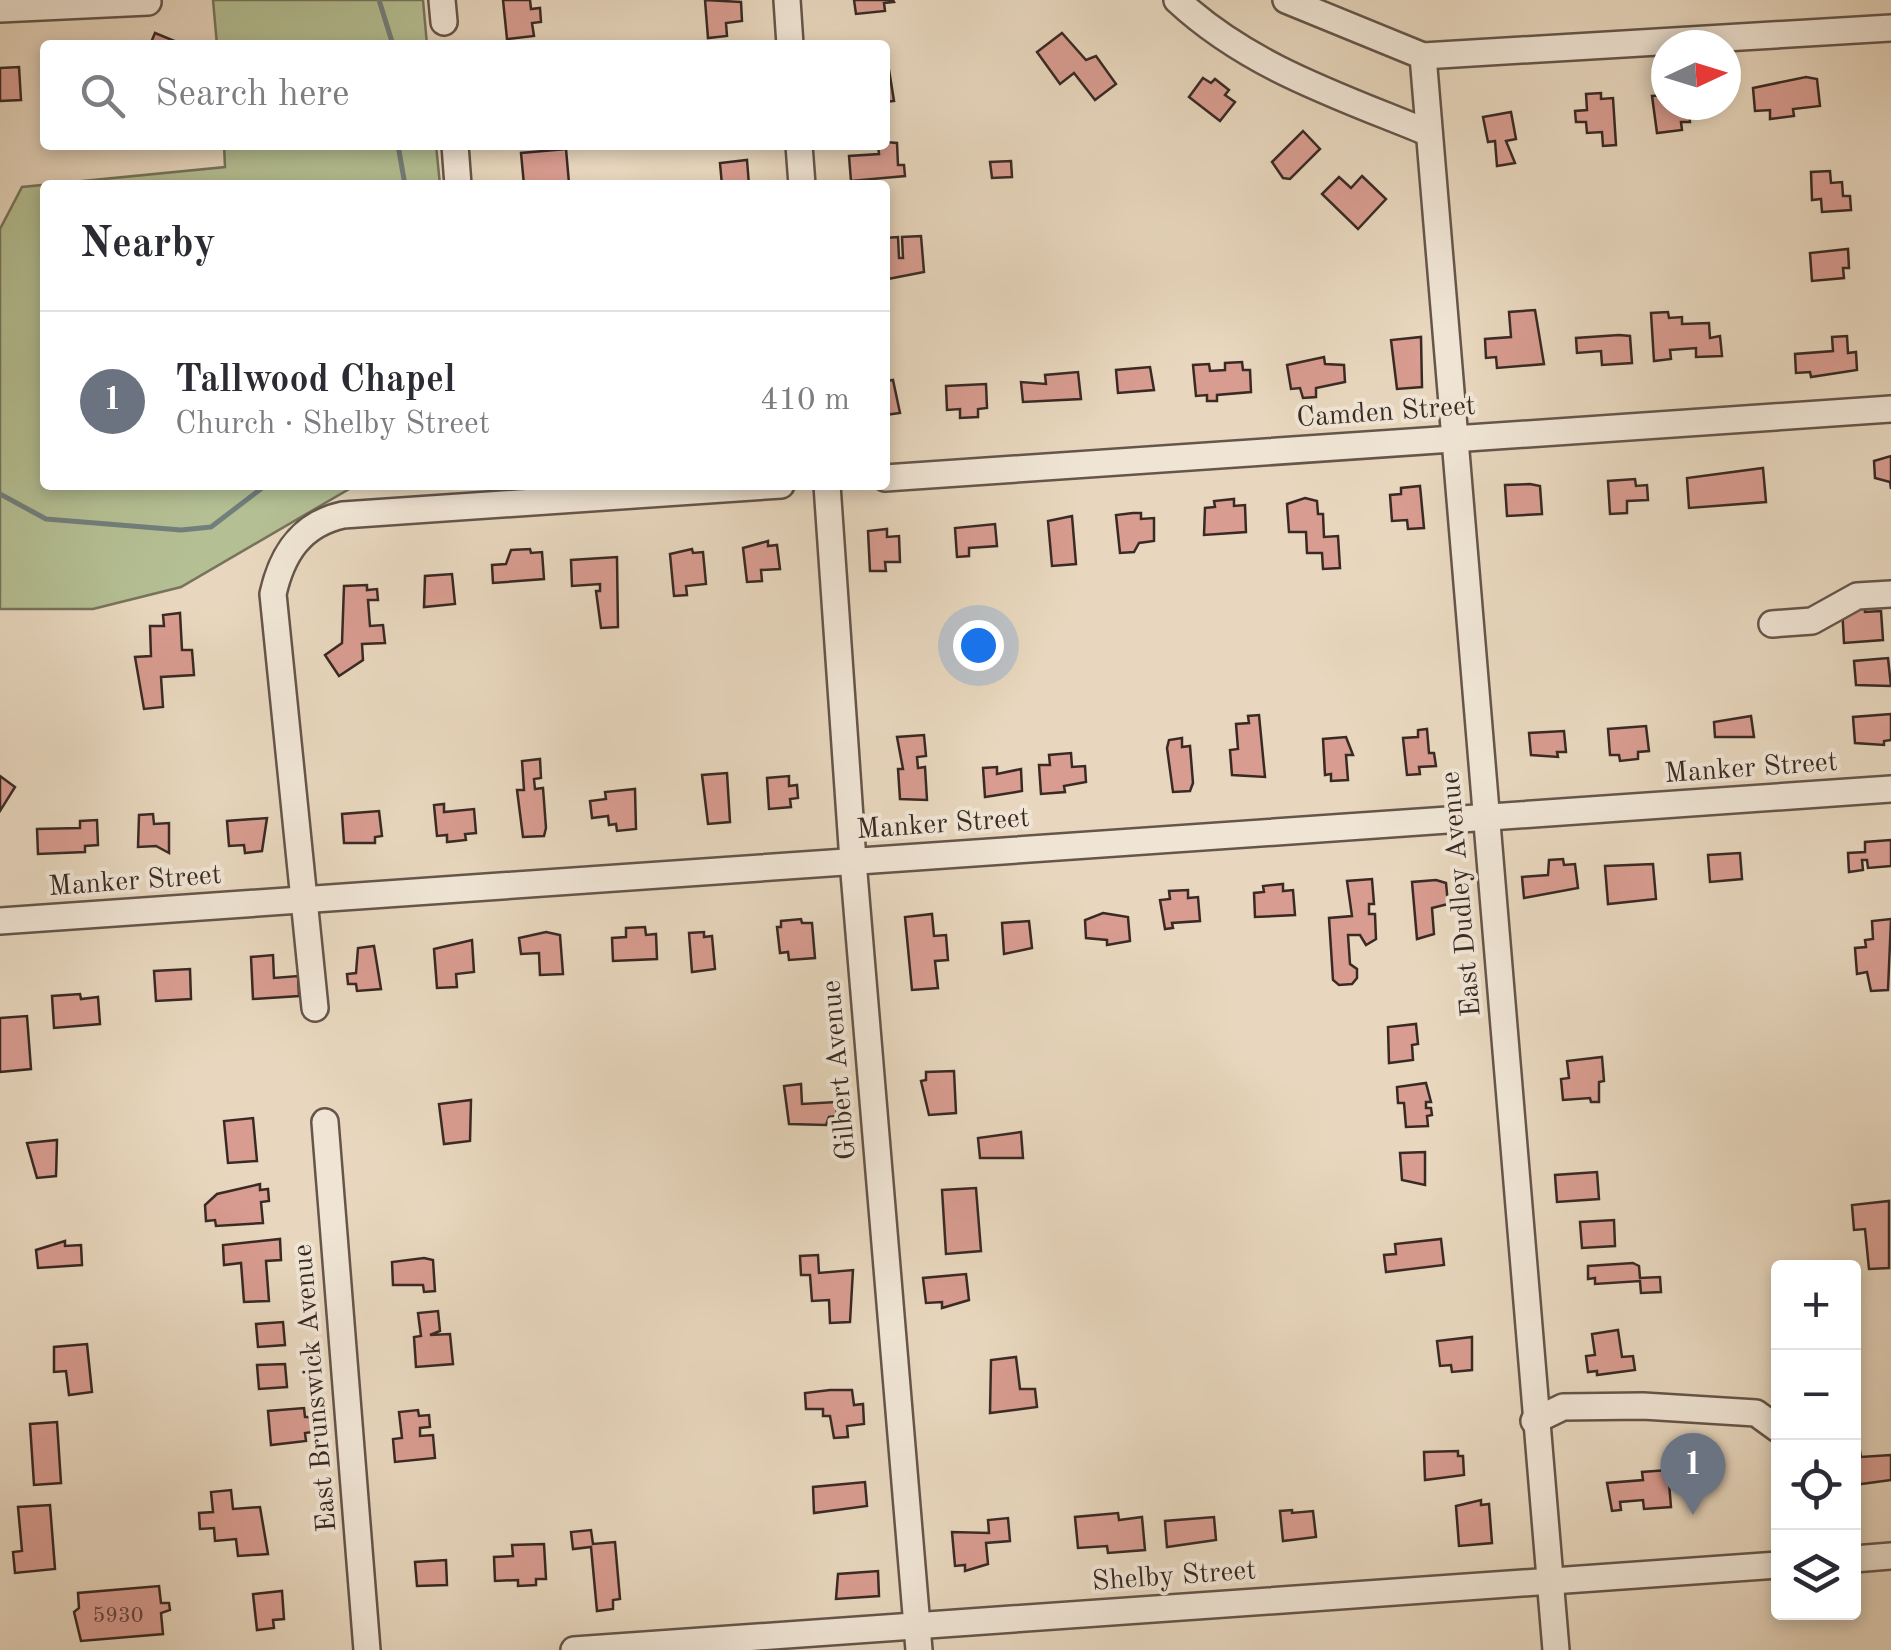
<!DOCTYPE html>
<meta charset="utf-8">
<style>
body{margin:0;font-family:"Old Standard TT",serif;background:#f2f2f3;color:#2b2b33}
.controls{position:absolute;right:30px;bottom:30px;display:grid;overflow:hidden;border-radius:10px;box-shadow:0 5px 15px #0003}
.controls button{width:90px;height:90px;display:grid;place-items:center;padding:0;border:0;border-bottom:2px solid #e1e1e2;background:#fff;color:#2b2b33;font:50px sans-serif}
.compass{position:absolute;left:1651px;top:30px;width:90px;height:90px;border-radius:50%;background:#fff;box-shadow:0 5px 15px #0003;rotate:86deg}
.you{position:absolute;left:978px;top:645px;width:35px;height:35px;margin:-25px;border:8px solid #fff;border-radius:50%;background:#1a73e8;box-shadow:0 0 0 15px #1a73e833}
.badge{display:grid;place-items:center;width:65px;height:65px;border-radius:50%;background:#d93025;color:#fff;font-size:32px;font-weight:700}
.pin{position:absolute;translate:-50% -82px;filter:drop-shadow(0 2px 5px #0008)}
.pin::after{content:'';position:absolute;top:52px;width:35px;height:30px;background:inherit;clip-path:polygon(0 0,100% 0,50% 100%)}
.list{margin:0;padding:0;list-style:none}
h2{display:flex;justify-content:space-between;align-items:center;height:130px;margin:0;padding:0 40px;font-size:42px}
h2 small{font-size:32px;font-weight:400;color:#7c7c81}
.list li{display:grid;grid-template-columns:65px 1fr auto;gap:30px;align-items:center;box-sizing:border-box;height:180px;padding:0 40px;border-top:2px solid #e1e1e2}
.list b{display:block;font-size:38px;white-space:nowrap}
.list p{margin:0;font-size:32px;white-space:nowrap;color:#7c7c81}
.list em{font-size:32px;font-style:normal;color:#7c7c81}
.icon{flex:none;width:55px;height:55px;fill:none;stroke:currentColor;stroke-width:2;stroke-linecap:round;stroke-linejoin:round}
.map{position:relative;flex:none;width:1891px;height:1650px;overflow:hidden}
.search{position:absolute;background:#fff;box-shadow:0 5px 15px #0003;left:40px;top:40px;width:850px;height:110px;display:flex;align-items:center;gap:25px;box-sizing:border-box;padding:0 35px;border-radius:10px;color:#7c7c81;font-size:38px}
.panel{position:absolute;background:#fff;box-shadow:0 5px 15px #0003;left:40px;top:180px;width:850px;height:310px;border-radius:10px}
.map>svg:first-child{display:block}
.green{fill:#b4bf93;stroke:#76745c;stroke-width:2.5}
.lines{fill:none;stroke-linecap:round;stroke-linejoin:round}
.stream{stroke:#727f7c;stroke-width:5}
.building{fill:#d89c90;stroke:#392a24;stroke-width:2.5}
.minor-casing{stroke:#65554a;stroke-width:30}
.minor{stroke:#f0e5d5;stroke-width:25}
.labels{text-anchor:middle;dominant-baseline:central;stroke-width:8;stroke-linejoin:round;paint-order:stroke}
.number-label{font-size:22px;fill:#61463f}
.street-label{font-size:28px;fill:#392a24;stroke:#f0e5d5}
</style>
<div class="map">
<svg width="1891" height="1650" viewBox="0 0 1891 1650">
<rect width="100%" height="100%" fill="#e8d7be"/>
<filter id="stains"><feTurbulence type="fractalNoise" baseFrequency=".002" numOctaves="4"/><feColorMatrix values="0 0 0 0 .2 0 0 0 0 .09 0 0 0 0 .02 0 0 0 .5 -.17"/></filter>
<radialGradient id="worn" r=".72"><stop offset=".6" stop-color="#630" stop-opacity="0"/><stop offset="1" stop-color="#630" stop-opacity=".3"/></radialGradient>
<g class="green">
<path d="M213,0H423L427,45H217Z"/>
<path d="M224,145H436L440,185H45V485H356L181,587L93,609H0V229L22,187L225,167Z"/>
</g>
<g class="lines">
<g class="stream">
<path d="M379,0L393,45"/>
<path d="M398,145L405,185"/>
<path d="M0,494L46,519L181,530L211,527L266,485"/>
</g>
</g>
<g class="building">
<path d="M503,0H530L531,9L540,8L541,22L532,23L534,36L507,39Z"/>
<path d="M705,0L741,2L742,21L726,23L727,36L708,38Z"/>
<path d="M854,0H893L894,2L884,3L885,11L856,14Z"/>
<path d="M155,33L182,44V45H150Z"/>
<path d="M1062,33L1086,60L1096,56L1116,84L1095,100L1074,73L1060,84L1037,52Z"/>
<path d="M885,45L894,101L885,102Z"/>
<path d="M19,67L21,100L0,101V68Z"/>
<path d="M1806,77L1817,79L1820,106L1793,109L1794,116L1770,119V110L1755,111L1753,88Z"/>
<path d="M1203,78L1211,83L1215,79L1229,90L1225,95L1235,102L1220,121L1189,97Z"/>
<path d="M1601,93V99L1613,98L1616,145L1603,146L1602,132L1587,133L1586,122H1576L1575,111L1587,110L1586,94Z"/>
<path d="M1666,95V105H1688L1690,122H1681L1682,130L1657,133L1652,96Z"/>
<path d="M1511,112L1516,139L1506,141L1515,163L1497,166L1495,141L1488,142L1483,117Z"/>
<path d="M1303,131L1320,149L1290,179L1283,178L1272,162Z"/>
<path d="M885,142L897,143L898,165H904L905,176L851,181L849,156L879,154L878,145Z"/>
<path d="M566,149L569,183L524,185L521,153Z"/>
<path d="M747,160L749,185H722L720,163Z"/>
<path d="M1011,161L1012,177L992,178L990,162Z"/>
<path d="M1830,171L1831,183L1842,182L1843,196H1850L1851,210L1822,212L1821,199L1812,200L1811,172Z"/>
<path d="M1362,176L1386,199L1358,229L1322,194L1339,177L1351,188Z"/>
<path d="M921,236L924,272L888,279L885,238L898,237L899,258H903L902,237Z"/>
<path d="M1848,249L1849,268H1843L1844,278L1812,281L1810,253Z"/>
<path d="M1535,310L1544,364L1497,368L1496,357L1486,358L1485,339L1511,337L1509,312Z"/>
<path d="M1668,312L1669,318L1682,317V324L1709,323L1710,338L1720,336L1722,356L1696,357V348L1670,350L1671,359L1654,361L1651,313Z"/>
<path d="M1619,335L1630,336L1632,363L1602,365L1601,351L1577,353L1576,338Z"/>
<path d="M1847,336L1848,353L1856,352L1857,370L1811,377L1810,372L1796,373L1795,354L1833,351L1832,337Z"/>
<path d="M1421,337L1422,387L1397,389L1391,340Z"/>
<path d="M1324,357L1325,364L1344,365L1345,382L1316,388V397L1303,398L1300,388L1291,389L1287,365Z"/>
<path d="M1242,362L1243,370H1250L1251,392L1217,395V401H1207V395L1196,396L1193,365L1209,364L1210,371L1225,370V363Z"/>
<path d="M1150,367L1154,390L1118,393L1116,370Z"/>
<path d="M1078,372L1081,399L1023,402L1021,382L1046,384L1045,375Z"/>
<path d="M893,380L900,413L885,415V381Z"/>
<path d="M986,384L987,408L978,409V417L960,418V409L947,410L946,386Z"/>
<path d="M1891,456V489L1890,482L1875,478L1874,461Z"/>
<path d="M1763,468L1766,502L1689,508L1687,478Z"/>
<path d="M1635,479L1636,486L1647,485L1648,500L1627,501V513L1610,514L1608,481Z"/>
<path d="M1530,484L1540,486L1542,514L1507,516L1505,485Z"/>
<path d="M1420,486L1424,528L1408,529L1407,520L1392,521L1390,495L1401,494V488Z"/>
<path d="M1305,498L1317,501L1318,514H1323L1324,537L1338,536L1340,568L1323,569L1322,553H1307L1306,532H1289L1287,504Z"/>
<path d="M1234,499V506L1245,505L1246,532L1204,535L1205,508L1215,507L1214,501Z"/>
<path d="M1133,513H1141V519L1154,518V541L1139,543L1134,552L1120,553L1116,515Z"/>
<path d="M1072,516L1076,564L1052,566L1048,521Z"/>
<path d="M995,524L997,546L969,548V556L957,557L955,528Z"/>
<path d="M887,529V537L899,536L900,562H885L886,571H870L868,531Z"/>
<path d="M768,541V546L777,545L780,569L761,570L762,581L747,582L743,548Z"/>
<path d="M530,549L531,553L542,552L544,579L493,583L492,565L506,564L511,550Z"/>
<path d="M692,549L693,553L703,552L706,584L686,586L687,595L674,596L670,554Z"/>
<path d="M617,557L618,627L601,628L596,591H600V584L572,586L571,560Z"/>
<path d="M452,574L455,604L424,607L425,576Z"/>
<path d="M367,585V590L377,589L378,600H368L370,626L383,625L385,643L362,644L363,660L339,676L325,655L342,643L344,586Z"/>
<path d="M1865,605V612L1881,611L1883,640L1844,643L1842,607Z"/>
<path d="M180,613L182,650H192L194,675L161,677L163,707L144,709L135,657L151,656L150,626H164L163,615Z"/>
<path d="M1888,658L1891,686L1856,685L1854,661Z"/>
<path d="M1891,714V740L1884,741V745L1855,743L1853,717Z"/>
<path d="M1259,715L1265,777L1232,775L1230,750L1238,749L1236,724L1249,723L1248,716Z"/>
<path d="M1751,716L1754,737H1715L1714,722Z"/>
<path d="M1646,726L1649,751L1638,752V759L1620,761L1619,755H1610L1608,729Z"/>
<path d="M1427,729L1429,753H1434L1436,766L1419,767L1420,774L1407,775L1403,738L1418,737V730Z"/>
<path d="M1564,731L1566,752H1557L1558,757L1531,755L1529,733Z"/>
<path d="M924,735L926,756L917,757L918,768L925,767L927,800L900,799L898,769H903L897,737Z"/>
<path d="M1346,737L1353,755H1346L1348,780L1331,781V774L1325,775L1323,739Z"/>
<path d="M1182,738V747L1190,746L1193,783L1190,791L1173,792L1167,748L1169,740Z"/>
<path d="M1071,753L1072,767L1085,766L1086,782L1064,786L1065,792L1041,794L1039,765H1050L1049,755Z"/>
<path d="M540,759L541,778L534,779L535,789L543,788L546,828L544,836L523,837L517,790H524L522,761Z"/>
<path d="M997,767V774L1021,769L1022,791L985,797L983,768Z"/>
<path d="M727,773L730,822L708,824L702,775Z"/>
<path d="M0,776L15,787L0,811Z"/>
<path d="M789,776V786L797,785L798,798L790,799L791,807L769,809L767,778Z"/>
<path d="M635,789L636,829L617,831L616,824L609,825L608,816L592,818L590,801L606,799L605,792Z"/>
<path d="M444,804V812L474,809L476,833L465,834L466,840L447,842V835L437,836L434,805Z"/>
<path d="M379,811L382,836L375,837V843H344L342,814Z"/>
<path d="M153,814L154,824L169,823V853L156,846L138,847L139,815Z"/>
<path d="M267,818L262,851L245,853L244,845L229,846L227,821Z"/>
<path d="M97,820L98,845L85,846V852L38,854L37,829L80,828V821Z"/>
<path d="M1891,840V866L1868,868L1867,860H1862L1863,870L1849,872L1848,853L1865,852V842Z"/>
<path d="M1740,853L1742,879L1710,882L1708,855Z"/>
<path d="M1563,859L1564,865L1575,864L1578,888L1524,898L1522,877L1548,875L1549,860Z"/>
<path d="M1653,864L1656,899L1608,904L1605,866Z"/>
<path d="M1372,879L1374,904H1369V914H1375L1376,939L1366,945L1360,935H1348L1350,964L1357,969V978L1352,984L1339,985L1333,980L1329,918L1352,916L1347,881Z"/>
<path d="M1436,880L1446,883L1448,904L1432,908L1434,934L1417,939L1412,882Z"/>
<path d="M1283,884V891L1293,890L1295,915L1255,917L1254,893L1264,892L1263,886Z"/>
<path d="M1188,890V898L1198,897L1200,921L1172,923L1173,928L1165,929L1160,900L1170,899L1169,891Z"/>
<path d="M1103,913L1128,917L1130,941L1107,945V940L1086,938L1085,920Z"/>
<path d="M932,914L934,936L946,935L948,960L935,961L938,988L912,990L905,917Z"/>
<path d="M801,919L802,923H812L815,958L789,960L788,952L780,953L777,927H781V921Z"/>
<path d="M1891,919L1888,990L1871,991L1867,972L1857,974L1855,948L1866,947L1865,940L1873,939L1872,921Z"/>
<path d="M1029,921L1032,948L1004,954L1002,923Z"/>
<path d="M645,927L646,935L656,934L657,959L613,961L612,938L626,937V928Z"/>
<path d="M546,932L560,935L563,974L540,975L539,953L521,954L519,938Z"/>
<path d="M704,932V937L712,936L715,969L692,972L689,933Z"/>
<path d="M472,940L474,972L456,974L457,987L437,988L434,949Z"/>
<path d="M374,946L381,989L357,991L356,984H348L347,974L356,973L358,948Z"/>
<path d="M273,955L274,978L298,976L299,996L253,999L251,957Z"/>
<path d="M190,969L191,999L156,1001L154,971Z"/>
<path d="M80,994L81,999L98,997L100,1024L54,1028L52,996Z"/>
<path d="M27,1016L31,1069L0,1072V1018Z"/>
<path d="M1416,1024L1418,1044L1412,1045L1413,1060L1389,1063L1388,1027Z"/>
<path d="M1602,1057L1604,1081L1599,1082V1102H1591L1590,1098L1563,1100L1561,1079L1569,1078L1567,1061Z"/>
<path d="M954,1071L956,1113L929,1115L921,1081L926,1080V1072Z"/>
<path d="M1426,1083L1431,1102H1426V1108H1431L1432,1115L1427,1116L1428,1126L1406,1127L1404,1103H1398L1397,1087Z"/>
<path d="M801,1084L802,1104L836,1102L837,1116L829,1117L826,1125L789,1124L784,1086Z"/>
<path d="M471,1100L470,1141L444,1144L439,1104Z"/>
<path d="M253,1118L257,1161L228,1163L224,1121Z"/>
<path d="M1021,1132L1023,1158H980L978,1138Z"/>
<path d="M57,1140L56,1176L37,1178L27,1143Z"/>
<path d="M1425,1152V1185L1402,1180L1400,1153Z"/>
<path d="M1597,1172L1599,1199L1557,1202L1555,1175Z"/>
<path d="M260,1184V1190L268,1189L269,1201L261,1202L263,1223L216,1226L215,1220L206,1221L205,1205L217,1194Z"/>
<path d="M976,1188L981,1251L946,1254L942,1190Z"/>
<path d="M1889,1201V1268L1869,1269L1865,1229L1854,1230L1852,1205Z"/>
<path d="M1614,1220L1615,1246L1582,1248L1580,1222Z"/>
<path d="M280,1239L281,1260L266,1261L269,1301L244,1302L241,1263L224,1265L223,1245Z"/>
<path d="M1441,1239L1444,1265L1386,1272L1384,1255L1396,1254L1395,1244Z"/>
<path d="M65,1241V1246L81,1245L82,1265L38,1268L36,1250Z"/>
<path d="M818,1255L819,1273L853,1270L850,1322L830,1323L829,1300L812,1301L810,1275H801L800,1256Z"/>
<path d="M424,1258L433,1260L435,1291L424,1292L423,1285H393L392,1262Z"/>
<path d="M1633,1263L1639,1266L1640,1278L1660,1277L1661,1292L1641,1293L1640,1281L1595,1284V1278L1588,1279V1266Z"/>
<path d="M966,1274L969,1300L942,1308V1302L926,1303L923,1278Z"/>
<path d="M438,1311L440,1331L430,1335L450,1334L453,1364L416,1367L414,1337L421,1336L418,1313Z"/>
<path d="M283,1322L285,1345L258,1347L256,1324Z"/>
<path d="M1618,1330L1622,1357L1633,1356L1635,1370L1597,1375V1371L1588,1372L1586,1356L1595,1355L1592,1334Z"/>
<path d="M1472,1337V1370L1452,1372L1451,1365L1440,1366L1437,1341Z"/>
<path d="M87,1344L92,1392L69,1395L66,1371L54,1372V1347Z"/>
<path d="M1016,1357L1020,1389H1035L1037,1407L990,1413L991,1360Z"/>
<path d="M285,1364L287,1387L259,1389L257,1365Z"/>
<path d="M830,1390H852L854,1405L863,1404L864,1424L847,1426L848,1437L834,1438L830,1416H823V1409H806L805,1393Z"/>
<path d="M304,1408L305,1417H312L313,1432L305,1433L306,1441L271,1445L268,1411Z"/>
<path d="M418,1410L419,1416L429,1415L430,1427L420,1428V1436L433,1435L435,1458L395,1462L393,1439L402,1438L399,1412Z"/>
<path d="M57,1422L61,1483L34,1485L30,1424Z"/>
<path d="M1458,1451V1456H1463L1464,1475L1425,1480L1424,1452Z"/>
<path d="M1860,1451L1861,1457L1891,1455V1480L1854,1485V1452Z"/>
<path d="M1668,1470L1671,1507L1644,1509L1643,1500L1620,1502L1621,1510L1612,1511L1607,1483L1643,1480L1642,1472Z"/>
<path d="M865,1482L867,1506L814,1513L813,1487Z"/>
<path d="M231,1490L233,1509L260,1507L268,1554L238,1556L236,1539L215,1541L214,1528L200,1529L199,1513L213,1512L211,1492Z"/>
<path d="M1481,1500V1505L1489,1504L1492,1543L1459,1546L1456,1506Z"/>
<path d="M50,1505L55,1569L15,1573L13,1552L22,1551L18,1507Z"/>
<path d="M1292,1510V1513L1313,1511L1316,1537L1283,1541L1280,1511Z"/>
<path d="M1118,1513L1119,1520L1142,1517L1145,1550L1108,1553L1107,1546L1078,1548L1075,1517Z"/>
<path d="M1214,1517L1216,1540L1167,1547L1165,1521Z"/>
<path d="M1008,1518L1010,1541L986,1543L988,1564L965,1571V1565L955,1566L952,1532L989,1533L988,1520Z"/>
<path d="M591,1530L593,1544L615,1542L620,1599L613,1600V1609L597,1611L591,1547L573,1549L571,1532Z"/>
<path d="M544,1544L546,1579H536V1585L518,1586V1580L495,1581L494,1557L513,1556L512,1545Z"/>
<path d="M446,1560L447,1585L417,1586L415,1562Z"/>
<path d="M878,1571L879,1596L836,1599L838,1574Z"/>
<path d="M159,1586L161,1603H169L170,1610L161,1613L163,1634L81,1641L74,1612L79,1608L78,1593Z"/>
<path d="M282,1591L284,1619L273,1620L274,1628L257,1630L253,1594Z"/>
</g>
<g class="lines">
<defs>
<g id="minor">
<path d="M442,0L444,22"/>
<path d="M787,0L790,45"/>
<path d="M1177,0C1249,67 1339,96 1429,133"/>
<path d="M1286,0L1423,56L1556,1650"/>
<path d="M0,9L148,2"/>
<path d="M1423,56L1891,28"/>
<path d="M455,145L458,185"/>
<path d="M799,145L802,185"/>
<path d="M885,478L1891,409"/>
<path d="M827,485L853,861L919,1650"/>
<path d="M1772,624L1812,621L1857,596L1891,594"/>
<path d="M0,921L1891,789"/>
<path d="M315,1008L273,594C282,554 301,524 343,515L781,485"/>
<path d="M325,1122L367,1650"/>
<path d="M1534,1421L1563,1407L1643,1406L1756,1413L1778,1429"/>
<path d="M1854,1559L1891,1556"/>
<path d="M574,1650L1778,1565"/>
</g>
</defs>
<use href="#minor" class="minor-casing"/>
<use href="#minor" class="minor"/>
</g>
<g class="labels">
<g class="number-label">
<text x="118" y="1616">5930</text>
</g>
<g class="street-label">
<text transform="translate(1386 413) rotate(-4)">Camden Street</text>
<text transform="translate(1751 769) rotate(-4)">Manker Street</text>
<text transform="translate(943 825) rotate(-4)">Manker Street</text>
<text transform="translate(135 882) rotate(-4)">Manker Street</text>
<text transform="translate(1462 894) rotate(-95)">East Dudley Avenue</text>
<text transform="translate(840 1070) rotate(-95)">Gilbert Avenue</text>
<text transform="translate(316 1388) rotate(-95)">East Brunswick Avenue</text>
<text transform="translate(1174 1577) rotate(-4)">Shelby Street</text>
</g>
</g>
<rect width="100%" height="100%" filter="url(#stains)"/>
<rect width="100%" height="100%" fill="url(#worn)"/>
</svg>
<div class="controls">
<button>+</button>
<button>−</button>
<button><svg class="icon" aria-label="locate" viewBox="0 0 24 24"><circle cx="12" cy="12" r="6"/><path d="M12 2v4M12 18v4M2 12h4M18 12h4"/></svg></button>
<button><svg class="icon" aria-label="layers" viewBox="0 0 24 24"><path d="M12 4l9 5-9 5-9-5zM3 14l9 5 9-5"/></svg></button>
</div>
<svg class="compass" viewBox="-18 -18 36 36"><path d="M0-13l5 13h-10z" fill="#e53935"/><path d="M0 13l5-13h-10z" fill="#7c7c81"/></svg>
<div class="you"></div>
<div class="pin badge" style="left:1693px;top:1515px;background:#6b7280">1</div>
<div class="search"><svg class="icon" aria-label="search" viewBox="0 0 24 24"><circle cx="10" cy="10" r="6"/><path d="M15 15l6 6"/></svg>Search here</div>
<section class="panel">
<h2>Nearby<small></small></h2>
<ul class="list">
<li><span class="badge" style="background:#6b7280">1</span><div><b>Tallwood Chapel</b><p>Church · Shelby Street</p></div><em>410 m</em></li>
</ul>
</section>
</div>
